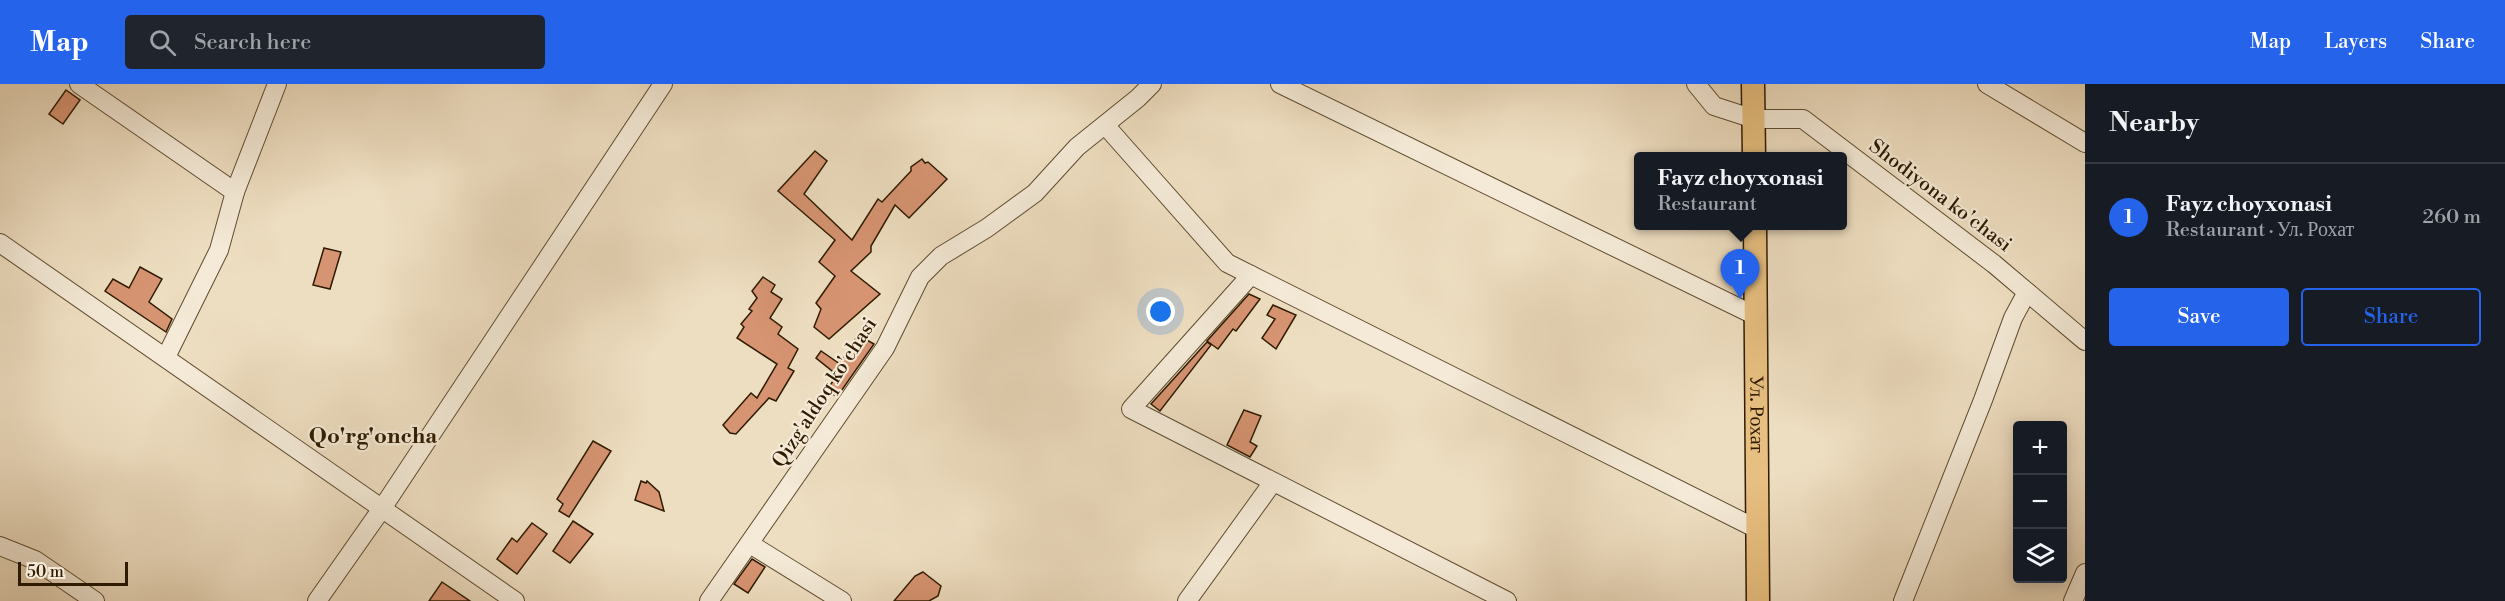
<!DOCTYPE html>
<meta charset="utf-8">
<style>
body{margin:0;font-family:"Libre Bodoni",serif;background:#20242c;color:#f1f3f6}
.controls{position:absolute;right:18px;bottom:18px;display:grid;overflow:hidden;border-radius:6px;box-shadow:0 3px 15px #0003}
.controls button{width:54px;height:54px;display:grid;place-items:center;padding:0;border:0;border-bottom:2px solid #363941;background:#171b24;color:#f1f3f6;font:30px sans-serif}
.scale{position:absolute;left:18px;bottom:15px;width:110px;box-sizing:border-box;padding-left:6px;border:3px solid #2f1b01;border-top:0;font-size:16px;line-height:21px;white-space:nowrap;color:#2f1b01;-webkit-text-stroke:4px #f4ead7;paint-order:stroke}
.you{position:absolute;left:1161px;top:228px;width:21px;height:21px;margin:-15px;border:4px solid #fff;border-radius:50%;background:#1a73e8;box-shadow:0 0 0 9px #1a73e833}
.badge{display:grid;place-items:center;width:39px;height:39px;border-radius:50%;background:#2563eb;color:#fff;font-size:20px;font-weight:700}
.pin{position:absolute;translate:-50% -50px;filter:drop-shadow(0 2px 3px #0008)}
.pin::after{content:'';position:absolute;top:32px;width:21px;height:18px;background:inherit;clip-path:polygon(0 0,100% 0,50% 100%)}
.popup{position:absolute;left:1634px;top:68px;width:213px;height:78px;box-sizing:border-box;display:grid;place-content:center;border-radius:6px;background:#171b24;filter:drop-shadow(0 2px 4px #0005);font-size:20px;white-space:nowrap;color:#9ea1a6}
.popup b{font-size:22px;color:#f1f3f6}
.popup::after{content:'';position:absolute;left:50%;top:100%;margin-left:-12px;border:12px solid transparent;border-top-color:#171b24}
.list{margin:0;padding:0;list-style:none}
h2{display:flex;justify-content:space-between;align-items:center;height:78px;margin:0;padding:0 24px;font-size:26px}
h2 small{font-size:20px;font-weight:400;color:#9ea1a6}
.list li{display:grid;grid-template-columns:39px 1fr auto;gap:18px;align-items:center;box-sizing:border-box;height:108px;padding:0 24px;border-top:2px solid #363941}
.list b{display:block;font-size:22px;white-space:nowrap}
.list p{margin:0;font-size:20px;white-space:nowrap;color:#9ea1a6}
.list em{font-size:20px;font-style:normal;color:#9ea1a6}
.actions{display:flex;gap:12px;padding:18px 24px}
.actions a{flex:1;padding:14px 0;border:2px solid #2563eb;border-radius:6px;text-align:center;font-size:21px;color:#2563eb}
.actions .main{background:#2563eb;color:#fff}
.icon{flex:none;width:33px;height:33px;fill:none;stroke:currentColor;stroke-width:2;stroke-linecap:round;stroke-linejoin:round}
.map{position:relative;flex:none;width:2085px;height:517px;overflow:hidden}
header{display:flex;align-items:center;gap:36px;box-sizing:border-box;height:84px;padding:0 30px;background:#2563eb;color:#fff}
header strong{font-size:28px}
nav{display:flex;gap:33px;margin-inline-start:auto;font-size:21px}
.search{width:420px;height:54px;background:#20242c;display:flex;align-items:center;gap:15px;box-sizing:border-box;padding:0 21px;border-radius:6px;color:#9ea1a6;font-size:22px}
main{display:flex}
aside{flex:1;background:#171b24}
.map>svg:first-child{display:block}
.building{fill:#d79472;stroke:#2f1b01;stroke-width:1.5}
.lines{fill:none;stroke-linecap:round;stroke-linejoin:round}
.minor-casing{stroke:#5f4c31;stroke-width:20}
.major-casing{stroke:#2f1b01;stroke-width:25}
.minor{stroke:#f4ead7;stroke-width:18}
.major{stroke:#e7bf80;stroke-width:22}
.labels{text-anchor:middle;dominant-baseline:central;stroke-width:4.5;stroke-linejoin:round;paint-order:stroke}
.street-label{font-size:20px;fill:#2f1b01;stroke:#f4ead7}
.quarter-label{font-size:22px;font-weight:bold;fill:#2f1b01;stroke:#f4ead7}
</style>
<header>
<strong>Map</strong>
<div class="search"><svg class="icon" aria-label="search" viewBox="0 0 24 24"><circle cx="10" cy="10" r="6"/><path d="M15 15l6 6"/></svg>Search here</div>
<nav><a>Map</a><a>Layers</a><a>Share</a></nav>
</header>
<main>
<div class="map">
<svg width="2085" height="517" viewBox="0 0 2085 517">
<rect width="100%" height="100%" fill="#eedec1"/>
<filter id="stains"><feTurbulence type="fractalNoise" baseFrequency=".00333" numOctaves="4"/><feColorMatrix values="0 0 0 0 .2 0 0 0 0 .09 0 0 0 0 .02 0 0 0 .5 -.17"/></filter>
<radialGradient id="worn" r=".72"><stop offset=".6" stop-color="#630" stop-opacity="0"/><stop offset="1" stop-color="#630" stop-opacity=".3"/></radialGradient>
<g class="building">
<path d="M66,6L80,16L63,40L49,30Z"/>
<path d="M815,67L827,77L804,110L852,156L878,115L882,118L911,87V83L922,75L925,79L928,78L947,95L909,134L895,121L871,162V168L851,187L880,210L829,255L814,243L821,225L816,219L835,192L819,178L835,156L778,107Z"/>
<path d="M324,164L341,168L330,205L313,201Z"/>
<path d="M140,183L162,195L149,218L172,235L166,248L105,207L113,195L129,204Z"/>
<path d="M763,193L775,201L771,208L782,215L770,234L782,243L778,250L798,265L788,284L794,287L776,317L769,314L736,350L730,349L723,341L751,309L757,314L777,280L737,254L744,243L741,240L752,227L749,225L757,214L752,207Z"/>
<path d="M1249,210L1260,215L1236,247L1233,245L1218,265L1207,257Z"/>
<path d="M1273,221L1296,231L1276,265L1262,254L1275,235L1267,231Z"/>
<path d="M858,251L874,260L837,313L827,306L837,291L816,274L821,267L840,280Z"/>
<path d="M1207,258L1211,261L1160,327L1151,320Z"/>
<path d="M1244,326L1261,332L1250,358L1257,362L1250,373L1227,361Z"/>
<path d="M593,357L611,367L569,433L559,427L563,420L557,415Z"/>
<path d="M641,397L646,399L647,397L659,408L664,427L635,416Z"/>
<path d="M573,437L593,450L570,479L553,467Z"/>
<path d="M532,439L547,450L517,490L497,475L512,454L517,458Z"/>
<path d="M752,475L765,483L748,509L734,500Z"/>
<path d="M923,488L941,502L938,512L929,517H894L915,492Z"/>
<path d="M442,498L470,517H429Z"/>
</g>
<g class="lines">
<defs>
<g id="minor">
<path d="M79,0L235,108"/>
<path d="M1280,0L1756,232"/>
<path d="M1696,0L1714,22L1754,35H1803L1994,180L2085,257"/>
<path d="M1987,0L2085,59"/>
<path d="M1105,41L1227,179L1757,445"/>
<path d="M0,159L515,517"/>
<path d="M1251,191L1131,325L1507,517"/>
<path d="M166,273L219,166L235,108L277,0"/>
<path d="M750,460L842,517"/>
<path d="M0,462L35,476L95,517"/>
<path d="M317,517L383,423L663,0"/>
<path d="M709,517L885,264L920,193L941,172L987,144L1035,109L1077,63L1138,14L1152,0"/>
<path d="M1187,517L1273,398"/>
<path d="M1903,517L1983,316L2013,234L2027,208"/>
<path d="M2073,517L2085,489"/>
</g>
<g id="major">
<path d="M1753,0L1754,73"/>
<path id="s1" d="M1755,142L1758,517"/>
</g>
</defs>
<use href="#minor" class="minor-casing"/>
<use href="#major" class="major-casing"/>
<use href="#minor" class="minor"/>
<use href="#major" class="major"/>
</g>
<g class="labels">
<g class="street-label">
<text transform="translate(1940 112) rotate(37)">Shodiyona ko'chasi</text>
<text transform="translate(825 309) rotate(-57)">Qizg'aldoq ko'chasi</text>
<text stroke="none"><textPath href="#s1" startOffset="188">Ул. Рохат</textPath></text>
</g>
<g class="quarter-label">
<text x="373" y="352">Qo'rg'oncha</text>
</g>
</g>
<rect width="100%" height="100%" filter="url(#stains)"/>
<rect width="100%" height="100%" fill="url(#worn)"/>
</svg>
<div class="controls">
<button>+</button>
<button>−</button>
<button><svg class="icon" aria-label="layers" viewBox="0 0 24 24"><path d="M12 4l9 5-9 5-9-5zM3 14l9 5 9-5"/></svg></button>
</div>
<div class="scale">50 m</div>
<div class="you"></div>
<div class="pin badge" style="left:1740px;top:215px">1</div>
<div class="popup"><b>Fayz choyxonasi</b>Restaurant</div>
</div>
<aside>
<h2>Nearby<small></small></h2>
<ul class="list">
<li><span class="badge">1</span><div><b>Fayz choyxonasi</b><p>Restaurant · Ул. Рохат</p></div><em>260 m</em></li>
</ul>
<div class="actions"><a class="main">Save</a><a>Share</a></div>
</aside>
</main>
